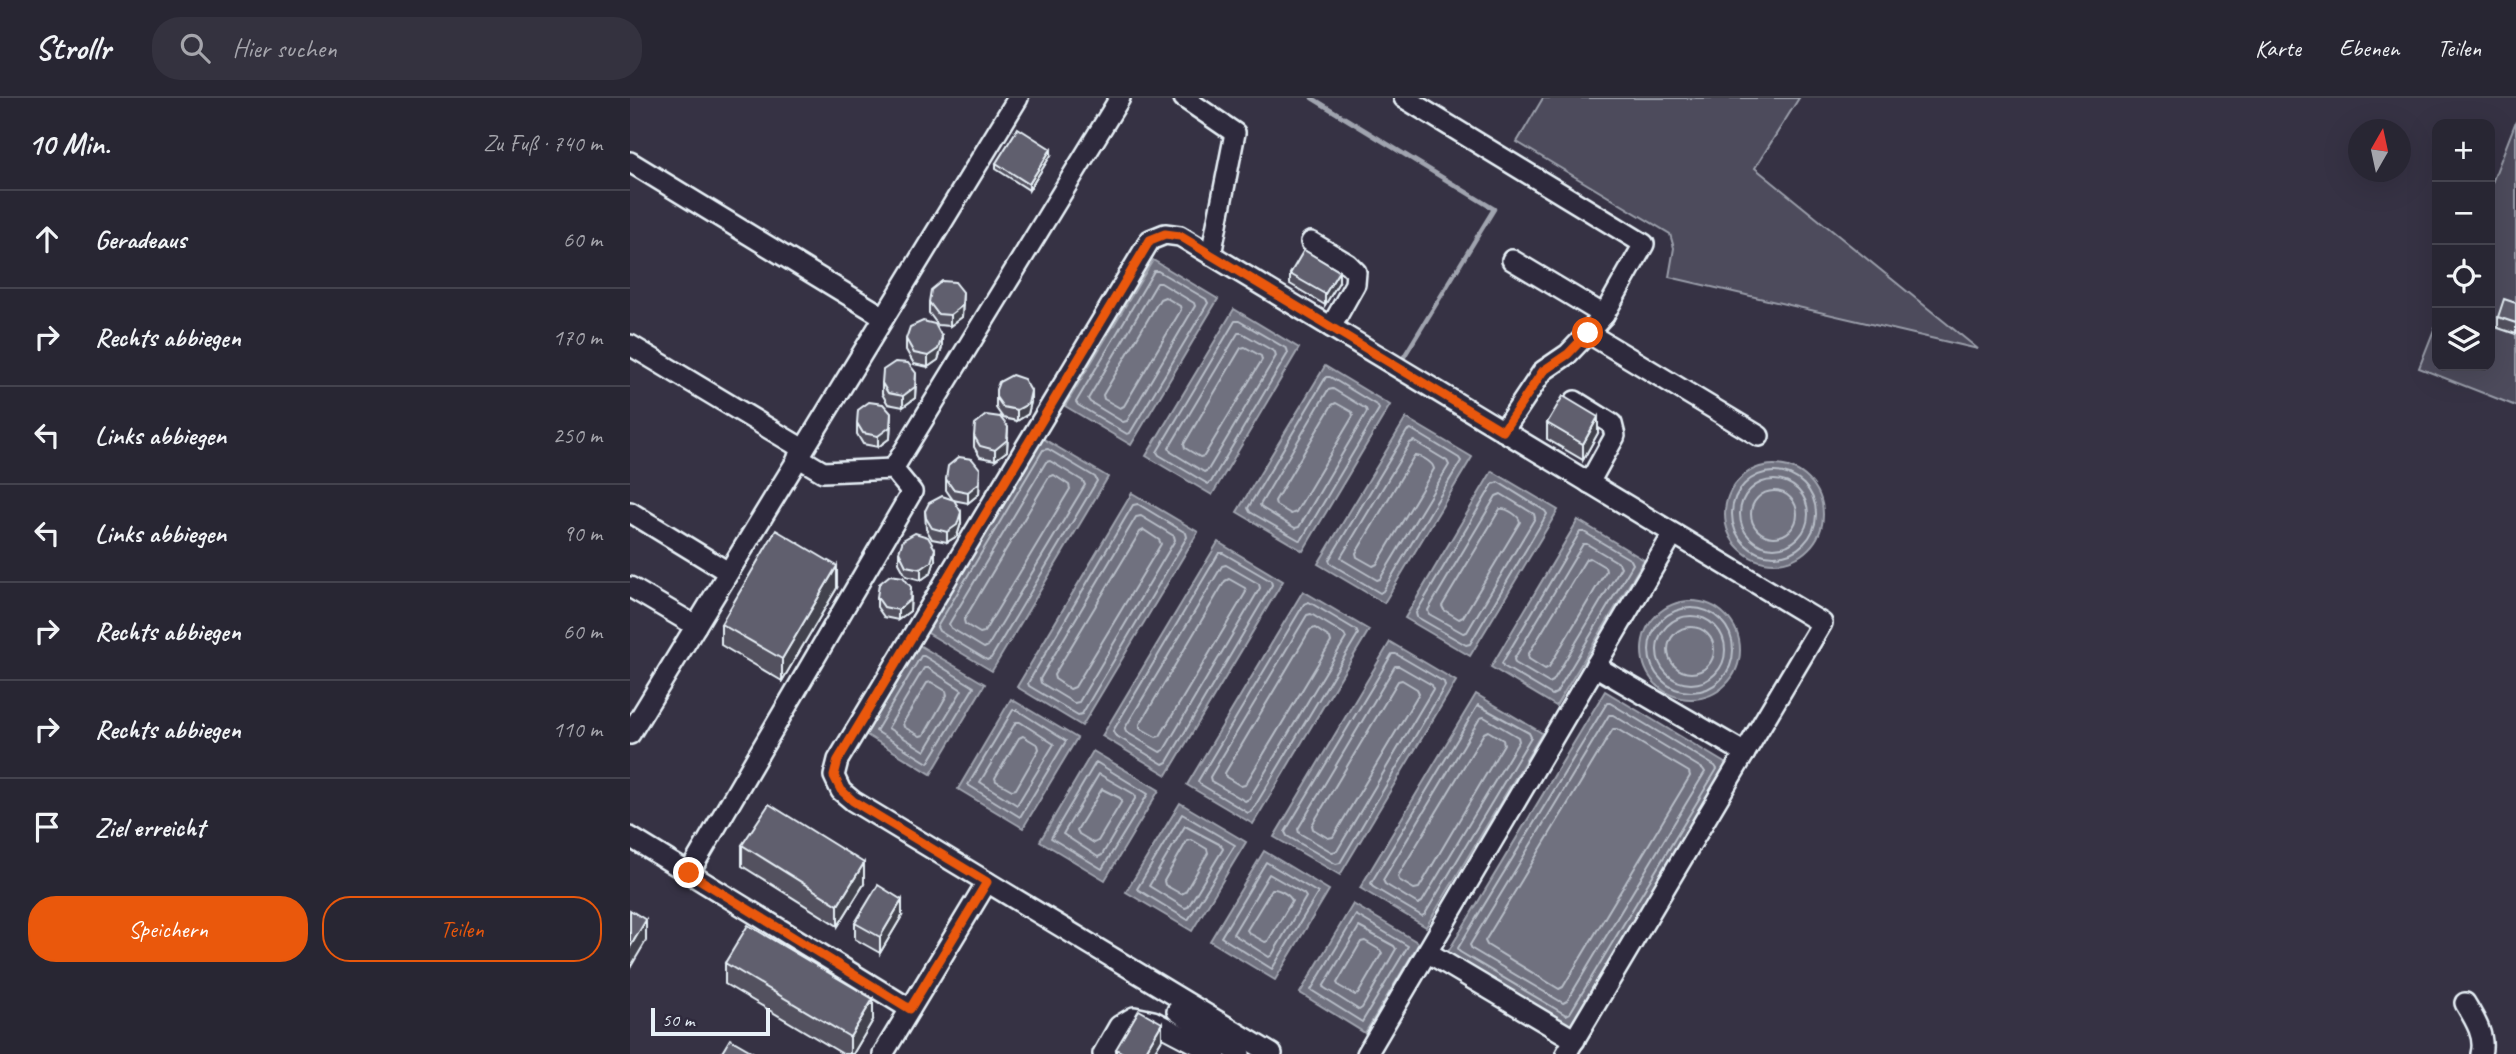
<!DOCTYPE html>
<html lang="de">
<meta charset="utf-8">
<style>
body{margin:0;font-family:Caveat,sans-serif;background:#34323f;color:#f1f3f6}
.controls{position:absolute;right:21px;top:21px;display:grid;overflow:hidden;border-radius:14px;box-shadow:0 7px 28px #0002}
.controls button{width:63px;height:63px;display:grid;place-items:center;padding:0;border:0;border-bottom:2px solid #44434e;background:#282633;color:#f1f3f6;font:35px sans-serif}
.compass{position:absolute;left:1718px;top:21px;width:63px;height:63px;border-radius:50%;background:#282633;box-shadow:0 7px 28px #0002;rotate:9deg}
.scale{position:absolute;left:21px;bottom:18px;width:119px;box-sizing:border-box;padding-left:7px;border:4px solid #e8f1f8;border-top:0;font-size:19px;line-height:24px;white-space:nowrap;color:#e8f1f8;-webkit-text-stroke:5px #2f2a3d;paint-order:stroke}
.stop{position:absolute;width:21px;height:21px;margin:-16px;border:5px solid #ea580c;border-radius:50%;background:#fff}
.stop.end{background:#ea580c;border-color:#fff;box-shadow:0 2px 7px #0008}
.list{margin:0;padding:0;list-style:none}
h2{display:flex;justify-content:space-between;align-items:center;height:91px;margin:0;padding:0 28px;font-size:30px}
h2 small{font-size:23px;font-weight:400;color:#a5a5ac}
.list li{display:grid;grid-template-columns:46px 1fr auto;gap:21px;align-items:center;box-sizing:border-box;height:98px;padding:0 28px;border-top:2px solid #44434e}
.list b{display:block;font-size:26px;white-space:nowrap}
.list em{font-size:23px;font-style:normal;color:#a5a5ac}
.actions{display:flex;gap:14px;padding:21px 28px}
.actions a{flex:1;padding:16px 0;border:2px solid #ea580c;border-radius:28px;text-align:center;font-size:24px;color:#ea580c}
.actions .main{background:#ea580c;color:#fff}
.icon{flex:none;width:38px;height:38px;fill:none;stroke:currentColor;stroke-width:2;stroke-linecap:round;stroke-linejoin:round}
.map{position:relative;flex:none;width:1886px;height:956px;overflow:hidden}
header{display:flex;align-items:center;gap:42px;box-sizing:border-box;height:98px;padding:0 35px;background:#282633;border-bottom:2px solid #44434e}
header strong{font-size:33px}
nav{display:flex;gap:38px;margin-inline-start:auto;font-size:24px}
.search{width:490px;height:63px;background:#34323f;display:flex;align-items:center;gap:18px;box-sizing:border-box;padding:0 24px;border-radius:28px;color:#a5a5ac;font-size:26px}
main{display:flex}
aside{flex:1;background:#282633}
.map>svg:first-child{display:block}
.green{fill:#4d4b5c;stroke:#9a9eaa;stroke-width:2}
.water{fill:#70717f;stroke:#a0a4af;stroke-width:2}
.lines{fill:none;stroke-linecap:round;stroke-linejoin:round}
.shore{stroke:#b8bec8;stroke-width:2}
.stream{stroke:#a0a4af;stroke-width:4.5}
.minor-casing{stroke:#e8f1f8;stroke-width:24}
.minor{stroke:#2f2a3d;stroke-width:19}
.wall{fill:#53515f;stroke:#e8f1f8;stroke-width:2}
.shaded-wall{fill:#43424d;stroke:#e8f1f8;stroke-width:2}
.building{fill:#605e6e;stroke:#e8f1f8;stroke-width:2}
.route{stroke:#ea580c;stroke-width:9}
</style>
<header>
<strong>Strollr</strong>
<div class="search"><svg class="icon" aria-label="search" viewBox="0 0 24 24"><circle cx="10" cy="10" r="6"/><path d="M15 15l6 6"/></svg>Hier suchen</div>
<nav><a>Karte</a><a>Ebenen</a><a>Teilen</a></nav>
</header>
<main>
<aside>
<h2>10 Min.<small>Zu Fuß · 740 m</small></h2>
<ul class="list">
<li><svg class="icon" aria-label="ahead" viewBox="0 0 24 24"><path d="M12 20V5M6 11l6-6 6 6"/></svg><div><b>Geradeaus</b></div><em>60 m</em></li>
<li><svg class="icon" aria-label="right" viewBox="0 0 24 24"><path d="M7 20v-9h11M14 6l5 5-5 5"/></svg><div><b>Rechts abbiegen</b></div><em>170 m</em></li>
<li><svg class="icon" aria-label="left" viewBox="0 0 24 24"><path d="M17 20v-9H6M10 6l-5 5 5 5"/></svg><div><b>Links abbiegen</b></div><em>250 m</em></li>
<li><svg class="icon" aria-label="left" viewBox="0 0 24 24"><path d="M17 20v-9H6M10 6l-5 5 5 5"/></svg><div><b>Links abbiegen</b></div><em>90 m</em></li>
<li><svg class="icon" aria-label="right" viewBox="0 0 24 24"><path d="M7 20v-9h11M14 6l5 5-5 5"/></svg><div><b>Rechts abbiegen</b></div><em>60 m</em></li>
<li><svg class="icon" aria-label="right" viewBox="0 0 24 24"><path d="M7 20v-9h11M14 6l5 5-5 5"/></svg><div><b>Rechts abbiegen</b></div><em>110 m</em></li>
<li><svg class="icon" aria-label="arrive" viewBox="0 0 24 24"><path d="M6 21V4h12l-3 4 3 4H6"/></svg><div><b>Ziel erreicht</b></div></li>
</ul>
<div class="actions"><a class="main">Speichern</a><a>Teilen</a></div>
</aside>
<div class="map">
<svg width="1886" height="956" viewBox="0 0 1886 956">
<rect width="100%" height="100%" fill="#363244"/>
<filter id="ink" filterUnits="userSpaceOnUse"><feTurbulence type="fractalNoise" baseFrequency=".0143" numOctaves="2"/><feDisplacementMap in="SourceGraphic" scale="14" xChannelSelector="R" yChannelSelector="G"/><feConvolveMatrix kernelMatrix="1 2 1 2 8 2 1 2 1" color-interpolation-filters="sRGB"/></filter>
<g filter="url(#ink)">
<g class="green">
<path d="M913,0H1169L1125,70L1348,251L1039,179L1044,150L1040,136L887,44Z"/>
<path d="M1886,23V308L1789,270L1807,224V268H1860V90Z"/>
</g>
<g class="water">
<path d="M523,162L588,201L501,347L435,308Z"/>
<path d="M604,211L669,250L582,397L516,358Z"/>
<path d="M695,268L760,307L673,453L607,414Z"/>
<path d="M776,320L842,359L754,505L688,466Z"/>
<path d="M412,340L478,379L362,573L296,534Z"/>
<circle cx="1144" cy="416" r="49"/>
<path d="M862,373L928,412L840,558L775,520Z"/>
<path d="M502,395L568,434L452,628L387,589Z"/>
<path d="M948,422L1014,462L926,608L861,569Z"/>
<path d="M588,444L653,483L537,677L472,638Z"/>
<path d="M673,493L739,532L623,726L557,687Z"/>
<circle cx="1061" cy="552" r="49"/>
<path d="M760,544L826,583L710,777L644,739Z"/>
<path d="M289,547L355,586L301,676L235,636Z"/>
<path d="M975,593L1098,667L940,928L818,854Z"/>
<path d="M846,596L912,635L796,829L730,790Z"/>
<path d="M381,601L447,640L393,730L328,691Z"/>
<path d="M463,653L529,692L475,782L410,743Z"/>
<path d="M550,705L616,744L562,833L496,794Z"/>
<path d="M634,753L699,792L645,882L580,843Z"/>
<path d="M723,806L789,845L735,935L670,895Z"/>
</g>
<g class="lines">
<g class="shore">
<path d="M524,173H528L576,201L578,205L500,335L497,336L448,307L446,304Z"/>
<path d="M527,185H531L564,205L565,208L497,323L493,324L460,304L458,301Z"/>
<path d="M535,199L550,208L551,212L494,308L490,310L474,301L473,297L530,201Z"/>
<path d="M605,223H609L657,251L658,255L581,384L578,386L529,357L527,354Z"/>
<path d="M608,235H612L645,254L646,258L578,372L574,374L541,354L539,350Z"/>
<path d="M615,249L631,258L632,262L574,358L570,359L555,350L554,346L611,250Z"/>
<path d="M696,279H700L748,308L749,311L672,441L669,442L620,414L618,410Z"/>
<path d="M703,291L736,311L737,314L669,429L665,430L632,410L630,407L698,292Z"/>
<path d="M706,305L722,314L723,318L666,414L661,416L646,407L645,403L702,307Z"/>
<path d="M781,331L829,360L831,363L753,493L750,495L701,466L699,462L777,333Z"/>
<path d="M784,343L817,363L819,367L750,481L747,482L713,462L711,459L780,345Z"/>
<path d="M418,351L465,379L467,383L361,560L357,562L309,533L307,529L413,352Z"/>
<path d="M784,358C790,357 803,364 804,371L747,466L743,468L727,459L726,455Z"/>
<path d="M420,363L453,383L455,387L358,548L354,550L321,530L319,526L416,364Z"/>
<circle cx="1144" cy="416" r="42"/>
<path d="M424,377L439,387L440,391L354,534L350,535L335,526L334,522L419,379Z"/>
<circle cx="1144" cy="416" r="34"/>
<path d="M868,384L915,413L917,416L840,546L836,547L787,519L786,515L863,386Z"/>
<circle cx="1144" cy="416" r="23"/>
<path d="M871,396L904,416L905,420L837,534L833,535L799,516L798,512L866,398Z"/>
<path d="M508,406L556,435L557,439L452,616L448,617L399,588L398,585L503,407Z"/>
<path d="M870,411C876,410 889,417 890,424L833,519L829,521L814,512L812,508Z"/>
<path d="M511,418L544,438L545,442L449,604L444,605L411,585L410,581L506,419Z"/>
<path d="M514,432L529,442L531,446L445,589L440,591L425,581L424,577L510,434Z"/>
<path d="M950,434H954L1001,462L1003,466L926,595L922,597L873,568L872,565Z"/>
<path d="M953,446H957L989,465L991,469L923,583L919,585L885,565L884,561Z"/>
<path d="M589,455H593L641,483L642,487L537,664L533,666L485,637L483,633Z"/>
<path d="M960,460L975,469L976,473L919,569L915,571L899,561L898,557L956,461Z"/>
<path d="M596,467L629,486L630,490L534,652L530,654L496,634L495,630L592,468Z"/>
<path d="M599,481L615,490L616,494L530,638L526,639L510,630V626L595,483Z"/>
<path d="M679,504L726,532L728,536L622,713L618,715L570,686L568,683L674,506Z"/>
<circle cx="1061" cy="552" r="42"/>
<path d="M681,516L714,536L716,540L619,701L615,703L581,683L580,679L677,517Z"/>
<circle cx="1061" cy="552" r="34"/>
<circle cx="1061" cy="552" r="23"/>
<path d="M685,530L700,540L701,544L615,687L611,688L596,679L595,675L680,532Z"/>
<path d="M762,556H766L814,584L815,588L710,765L706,766L657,738L655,734Z"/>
<path d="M291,558H294L344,589L298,665L246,633Z"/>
<path d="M765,568H769L802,587L803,591L707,753L702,754L669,735L668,731Z"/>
<path d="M294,570H298L332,592L295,653L258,630Z"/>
<path d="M772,582L787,591L789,595L703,739L698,740L683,731L682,727L768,583Z"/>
<path d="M301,584L316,593L317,597L294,637L290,638L274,629L273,625L297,585Z"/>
<path d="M977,605H980L1085,668L1087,671L940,915L936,917L830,854L828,850Z"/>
<path d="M848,607L899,635L901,639L795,816L792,818L743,789L741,785Z"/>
<path d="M383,612H387L436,643L390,719L338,687Z"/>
<path d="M979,617H983L1073,671L1075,674L937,903L933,905L842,851L840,847Z"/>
<path d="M854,619L888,639L889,643L792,804L788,806L755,786L753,782L850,620Z"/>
<path d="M386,624H390L424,646L387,707L350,684Z"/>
<path d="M983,631H987L1059,674L1060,678L933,889L929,891L857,847L855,843Z"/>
<path d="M858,633L873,642L874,646L789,790L784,791L769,782L768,778L854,635Z"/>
<path d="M393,638L408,647L409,651L386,691L382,692L366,683L365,680L389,640Z"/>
<path d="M466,664L518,696L472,771L421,740Z"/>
<path d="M469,676L504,696L506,699L472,757L468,759L433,736Z"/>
<path d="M472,691L490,700L492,703L468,743L464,745L449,736L447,732Z"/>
<path d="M552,716L605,747L558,822L507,791Z"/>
<path d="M555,728L591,747L593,751L558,809L555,810L519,788Z"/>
<path d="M562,742L577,751L578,755L555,794L551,796L535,787L534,783L557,743Z"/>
<path d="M636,764L688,795L642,871L591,839Z"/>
<path d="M639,776L674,796L676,799L642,857L639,859L603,836Z"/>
<path d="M642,791C648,790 660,797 662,803L638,843L635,844L619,835L617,832Z"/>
<path d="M726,817L778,848L732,924L681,892Z"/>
<path d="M729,829L764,848L766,851L732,910L729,912L693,889Z"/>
<path d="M735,843L750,852L752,855L728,896L725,897L709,888L707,885L731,844Z"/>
</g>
<path class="stream" d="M682,0L864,111L772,262"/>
<defs>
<g id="minor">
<path d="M554,0L605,35L581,157"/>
<path d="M774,0L1014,146L974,217L958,235L1129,338"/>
<path d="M0,64L254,219"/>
<path d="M681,144L718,166L726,174L725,186L701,229"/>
<path d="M882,162L974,217"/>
<path d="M0,247L173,351"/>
<path d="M945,303L982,326L985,338L959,385"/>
<path d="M873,333L913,273L938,256L958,235"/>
<path d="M263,371L490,0"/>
<path d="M0,414L98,474"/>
<path d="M0,489L66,528"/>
<path d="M965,568L1115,655"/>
<path d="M0,636L388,0"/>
<path d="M0,739L280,911"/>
<path d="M59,775L282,394L263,371L193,374L168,359"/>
<path d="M797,854L945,942"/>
<path d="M1835,905C1844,920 1856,938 1851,956"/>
<path d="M547,913L610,956"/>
<path d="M253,956L357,784"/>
<path d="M473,956L489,928L504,919L523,923L586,956"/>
<path d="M642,956L223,703L211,693L204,678L208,662L520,142L535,136L550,138L1192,525L936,956"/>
<path d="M737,956L1043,436"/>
</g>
</defs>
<use href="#minor" class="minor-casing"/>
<use href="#minor" class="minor"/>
</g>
<g class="wall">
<path d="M421,57L399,92L366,71V65Z"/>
<path d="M660,176L709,184L695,207L660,186Z"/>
<path d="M299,204L333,205L332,219L320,228L308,227L299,215Z"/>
<path d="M1886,205V236L1868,230V219Z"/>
<path d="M276,241L312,249L308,262L298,269L284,266L276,252Z"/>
<path d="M252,285L286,286L285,300L273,309L258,306L252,296Z"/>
<path d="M366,292L401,304L398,316L387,323L373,320L366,310Z"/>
<path d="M227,325L261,326L260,340L248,349L233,346L227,336Z"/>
<path d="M917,325L968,335L953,362L917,341Z"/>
<path d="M344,338L378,339L377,353L365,362L350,359L344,349Z"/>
<path d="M316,381L350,382L349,396L338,405L323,402L316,392Z"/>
<path d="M295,413L331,425L327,438L317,444L302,441L296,431Z"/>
<path d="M269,454L305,462L301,475L291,482L276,478L269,465Z"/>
<path d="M207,490L152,583L91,547V526Z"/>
<path d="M247,499H281L280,513L268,522L254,519L247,509Z"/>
<path d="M112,747L234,786L208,828L112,768Z"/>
<path d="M272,818L250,855L225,841V825Z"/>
<path d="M95,865L243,922L223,956H213L95,886Z"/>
<path d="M532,941L523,956H486V951Z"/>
</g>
<g class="shaded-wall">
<path d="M421,51V57L399,92V86Z"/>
<path d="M709,173V184L695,207V196Z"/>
<path d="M333,194L332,219L320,228V217Z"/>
<path d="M312,239V249L308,262L298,269V258Z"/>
<path d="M286,275L285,300L273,309V298Z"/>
<path d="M401,293V304L398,316L387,323V312Z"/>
<path d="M261,315L260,340L248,349V338Z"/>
<path d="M968,319V335L953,362V346Z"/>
<path d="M378,329L377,353L365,362V352Z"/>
<path d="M350,371L349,396L338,405V394Z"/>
<path d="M331,414V425L327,438L317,444V434Z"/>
<path d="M305,451V462L301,475L291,482V471Z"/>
<path d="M207,468V490L152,583V561Z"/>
<path d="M281,489L280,513L268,522V512Z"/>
<path d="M234,765V786L208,828V807Z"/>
<path d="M272,802V818L250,855V839Z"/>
<path d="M16,822V843L0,870V849Z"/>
<path d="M243,901V922L223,956H220V939Z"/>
<path d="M532,925V941L523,956H514Z"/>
</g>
<g class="building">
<path d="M388,30L421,51L399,86L366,65Z"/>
<path d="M674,152L709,173L695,196L660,176Z"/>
<path d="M312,183L325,184L333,194L332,208L320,217L308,216L299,204L301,192Z"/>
<path d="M1874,201L1886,205V225L1868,219Z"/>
<path d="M293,223L305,226L312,239L308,251L298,258L284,255L276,241L280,229Z"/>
<path d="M265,264L278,265L286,275L285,289L273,298L258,295L252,285L253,272Z"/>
<path d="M382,277L394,281L401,293L398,306L387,312L373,309L366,299V292L369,284Z"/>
<path d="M933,298L968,319L953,346L917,325Z"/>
<path d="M239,304L253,306L261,315L260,329L248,338L233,335L227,325L228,312Z"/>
<path d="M356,317L370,319L378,329L377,342L365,352L350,348L344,338L345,326Z"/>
<path d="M329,359L342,361L350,371L349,385L338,394L323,391L316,381L318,368Z"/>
<path d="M312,398L324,402L331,414L327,427L317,434L302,430L296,420L295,413L299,405Z"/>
<path d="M146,432L207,468L152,561L91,526Z"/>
<path d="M285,435L298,439L305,451L301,464L291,471L276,468L269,454L273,442Z"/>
<path d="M260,477L273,479L281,489L280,502L268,512L254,509L247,499L249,486Z"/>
<path d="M139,706L234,765L208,807L112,747Z"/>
<path d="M248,787L272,802L250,839L225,825Z"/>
<path d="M0,812L16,822L0,849Z"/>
<path d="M118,827L243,901L220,939L95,865Z"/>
<path d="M509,912L532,925L514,956H495L486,951Z"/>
<path d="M100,941L126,956H91Z"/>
</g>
</g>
<g class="lines" filter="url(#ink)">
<path class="route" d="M59,775L280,911L357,784L223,703L211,692L204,678L208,662L520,142L535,136L550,138L873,333L913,273L938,256L958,235"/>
</g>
</svg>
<div class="controls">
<button>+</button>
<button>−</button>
<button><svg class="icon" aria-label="locate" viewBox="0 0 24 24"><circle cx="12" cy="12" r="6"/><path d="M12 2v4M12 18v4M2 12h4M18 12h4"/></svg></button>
<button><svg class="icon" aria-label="layers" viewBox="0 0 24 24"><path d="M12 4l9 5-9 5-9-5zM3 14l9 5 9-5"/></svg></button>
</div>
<svg class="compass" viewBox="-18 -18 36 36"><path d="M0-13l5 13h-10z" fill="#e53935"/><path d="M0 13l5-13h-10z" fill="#a5a5ac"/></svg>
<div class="scale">50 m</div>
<div class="stop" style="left:958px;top:235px"></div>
<div class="stop end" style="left:59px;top:775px"></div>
</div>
</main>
